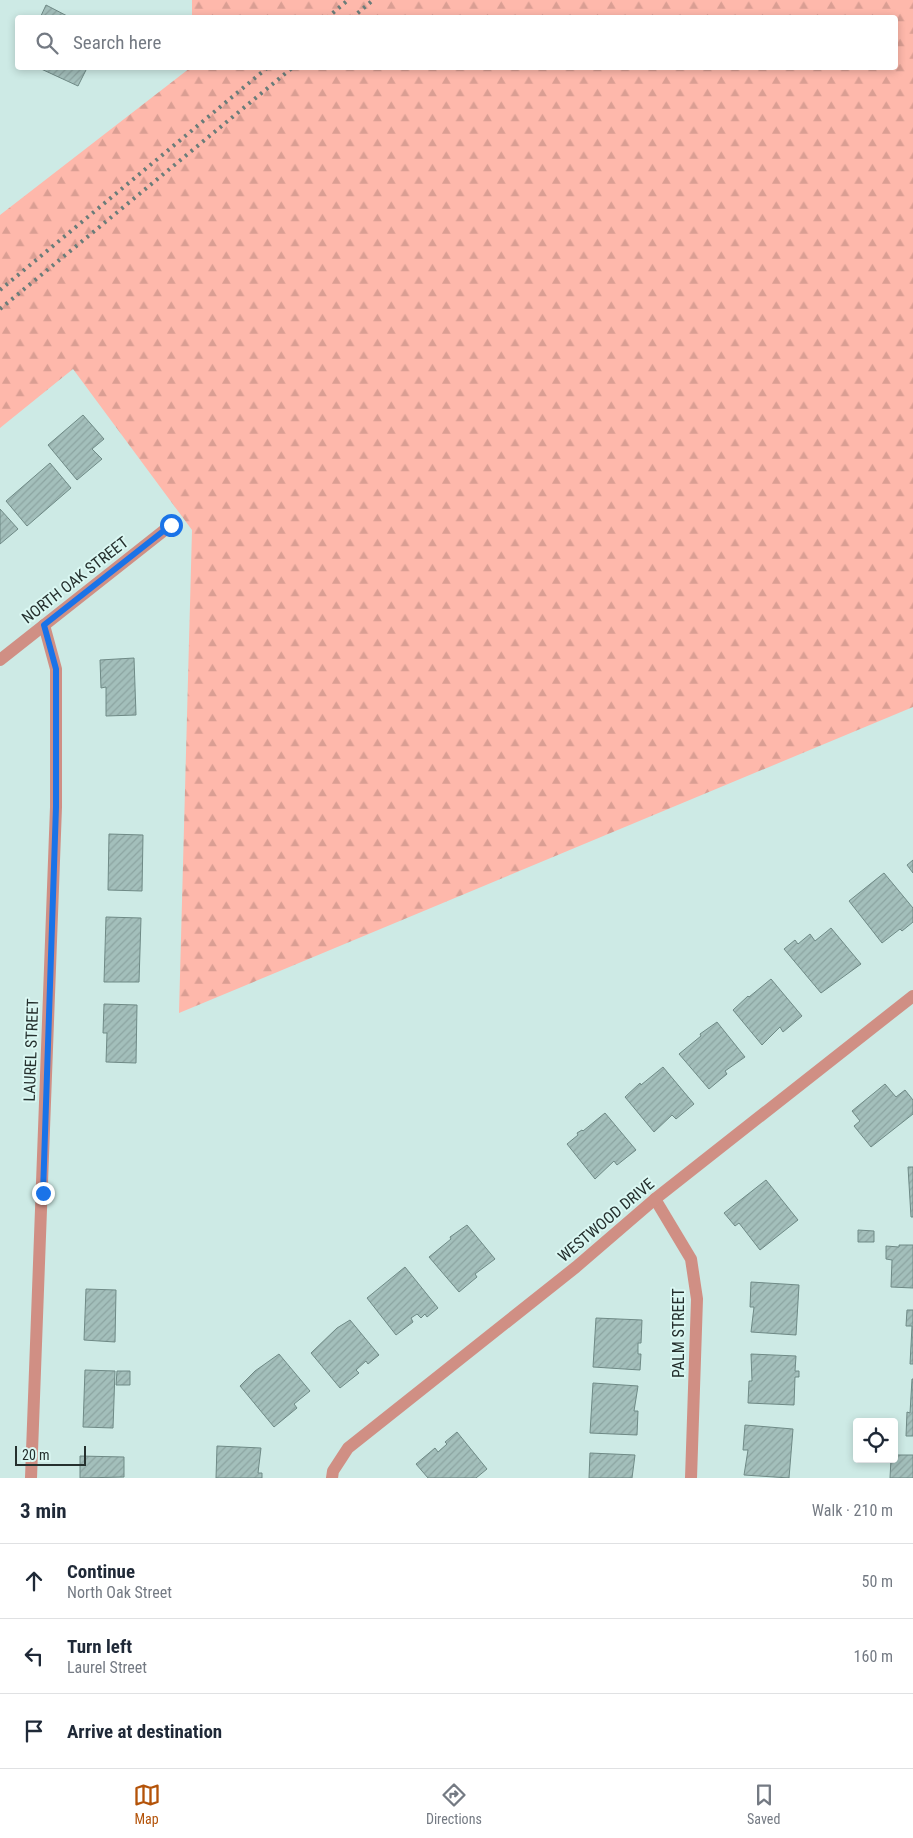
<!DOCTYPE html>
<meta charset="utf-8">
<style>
body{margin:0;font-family:"Roboto Condensed",sans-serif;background:#f2f2f3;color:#1f2937}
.controls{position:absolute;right:15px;bottom:15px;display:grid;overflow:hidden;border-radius:5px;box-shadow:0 2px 8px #0003}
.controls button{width:45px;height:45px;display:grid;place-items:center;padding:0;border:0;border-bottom:1px solid #e0e1e3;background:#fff;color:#1f2937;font:25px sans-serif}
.scale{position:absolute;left:15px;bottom:12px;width:71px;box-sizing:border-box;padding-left:5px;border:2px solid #25302e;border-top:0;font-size:14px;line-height:18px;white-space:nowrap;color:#25302e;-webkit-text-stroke:4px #daf7f2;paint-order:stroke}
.stop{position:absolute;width:15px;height:15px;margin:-11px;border:4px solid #1a73e8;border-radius:50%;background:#fff}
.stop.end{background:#1a73e8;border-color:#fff;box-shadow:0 1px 5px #0008}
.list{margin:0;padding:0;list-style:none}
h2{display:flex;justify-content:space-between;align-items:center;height:65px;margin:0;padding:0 20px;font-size:21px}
h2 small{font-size:16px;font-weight:400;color:#747a83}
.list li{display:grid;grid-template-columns:32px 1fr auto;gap:15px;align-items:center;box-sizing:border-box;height:75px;padding:0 20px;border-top:1px solid #e0e1e3}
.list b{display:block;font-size:19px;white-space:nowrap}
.list p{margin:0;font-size:16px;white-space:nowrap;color:#747a83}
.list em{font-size:16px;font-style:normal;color:#747a83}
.icon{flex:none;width:28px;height:28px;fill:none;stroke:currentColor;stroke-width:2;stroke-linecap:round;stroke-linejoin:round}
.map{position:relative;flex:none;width:913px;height:1478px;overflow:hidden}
.search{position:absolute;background:#fff;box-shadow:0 2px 8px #0003;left:15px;right:15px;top:15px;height:55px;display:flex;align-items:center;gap:12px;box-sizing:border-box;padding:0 18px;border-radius:5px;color:#747a83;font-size:19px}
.sheet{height:290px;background:#fff}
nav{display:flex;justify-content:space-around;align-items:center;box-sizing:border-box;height:70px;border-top:1px solid #e0e1e3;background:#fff;font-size:14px;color:#747a83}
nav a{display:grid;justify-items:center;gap:2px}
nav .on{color:#b45309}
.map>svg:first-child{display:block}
.forest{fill:url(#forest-firs)}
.building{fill:url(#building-hatch);stroke:#6f8a86}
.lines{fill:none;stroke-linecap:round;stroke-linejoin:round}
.minor{stroke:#d08f84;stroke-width:12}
.rail{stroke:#6a7c79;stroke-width:4;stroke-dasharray:2.5 5;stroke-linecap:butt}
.route{stroke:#1a73e8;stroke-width:6}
.labels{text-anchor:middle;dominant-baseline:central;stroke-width:4;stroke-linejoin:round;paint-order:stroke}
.street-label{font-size:16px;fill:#25302e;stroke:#daf7f2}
</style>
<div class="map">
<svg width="913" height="1478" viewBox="0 0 913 1478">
<defs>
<pattern id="forest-firs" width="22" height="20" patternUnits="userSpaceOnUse" patternTransform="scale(1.25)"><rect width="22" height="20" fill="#feb8ab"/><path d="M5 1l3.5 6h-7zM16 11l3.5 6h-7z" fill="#da9e93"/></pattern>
<pattern id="building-hatch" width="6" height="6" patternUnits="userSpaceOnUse" patternTransform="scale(1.25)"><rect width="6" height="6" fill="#a3bfbb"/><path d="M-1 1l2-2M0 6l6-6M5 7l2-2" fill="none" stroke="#8ca4a1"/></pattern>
</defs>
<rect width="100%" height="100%" fill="#cdeae5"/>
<path class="forest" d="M192,0H913V707L179,1013L192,530L73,369L0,428V215L190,68H896V18H192Z"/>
<g class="building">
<path d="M46,5L71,18H40Z"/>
<path d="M39,68H87L78,86Z"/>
<path d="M83,415L104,439L92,449L102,459L77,480L48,445Z"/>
<path d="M50,463L71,488L27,526L6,501Z"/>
<path d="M0,509L18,529L0,544Z"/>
<path d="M134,658L136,715L106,716V687L101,688L100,660Z"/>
<path d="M109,834L143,835L142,891L108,890Z"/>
<path d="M913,860V873L907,865Z"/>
<path d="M884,873L913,908V922L902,931L900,929L882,943L849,901Z"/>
<path d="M106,917L141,918L139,982H104Z"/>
<path d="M831,928L861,964L821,993L784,949L795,940L798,944L810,934L815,941Z"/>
<path d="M771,979L802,1016L783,1032L780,1027L762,1045L733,1010L748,996L749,997Z"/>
<path d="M104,1004L137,1005L136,1063L106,1062L107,1033H103Z"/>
<path d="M717,1022L745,1057L725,1071L727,1074L709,1089L679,1054L701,1036L700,1034Z"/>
<path d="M663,1067L694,1104L676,1119L672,1115L654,1132L625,1097L640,1083L641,1085Z"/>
<path d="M885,1084L896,1097L905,1090L913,1100V1114L871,1147L854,1126L860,1121L852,1111Z"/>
<path d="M605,1113L636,1150L617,1165L614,1161L595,1179L567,1144L578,1135L577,1133L582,1130L583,1131Z"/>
<path d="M908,1167H913V1217H911Z"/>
<path d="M766,1180L798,1220L760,1250L739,1223L735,1226L724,1213Z"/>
<path d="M467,1225L495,1259L475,1274L477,1277L459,1292L429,1257L451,1239L450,1237Z"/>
<path d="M858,1230L874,1231V1242H858Z"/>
<path d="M899,1245H913V1288L891,1287L892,1260L886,1259V1246L899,1247Z"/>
<path d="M405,1267L438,1308L427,1317L425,1314L421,1318L417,1314L411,1318L413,1322L396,1335L367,1298Z"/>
<path d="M751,1282L799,1285L796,1335L751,1332L754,1307H750Z"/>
<path d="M86,1289L116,1290L115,1342L84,1340Z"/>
<path d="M907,1310H913V1364H910L912,1326H906Z"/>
<path d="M596,1318L642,1320L641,1343H638V1354H641L640,1370L593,1367Z"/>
<path d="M350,1320L379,1355L368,1364L366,1361L356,1370L359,1373L340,1388L311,1353L337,1328Z"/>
<path d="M279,1354L310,1391L294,1404L297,1408L274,1427L240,1386L255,1371Z"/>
<path d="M751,1354L796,1356L795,1371H799V1377H795L794,1405L748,1403L749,1381H752Z"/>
<path d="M85,1370L115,1371L113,1428L83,1427Z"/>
<path d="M117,1371H130V1385H116Z"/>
<path d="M912,1379H913V1436H906L907,1412L910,1413Z"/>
<path d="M593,1383L638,1386L634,1411H638L637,1435L590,1433Z"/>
<path d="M745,1425L793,1429L789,1478L744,1475L748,1450H743Z"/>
<path d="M457,1432L487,1469L476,1478H428L416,1464L435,1448L438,1452L447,1444L445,1442Z"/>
<path d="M217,1446L261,1448L258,1473H262V1478H216Z"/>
<path d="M590,1453L635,1455L632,1478H589Z"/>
<path d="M894,1455H913V1478H890L891,1459H894Z"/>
<path d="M80,1456L124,1457V1477L80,1478Z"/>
</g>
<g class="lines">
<g class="minor">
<path d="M0,660L171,525"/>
<path d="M655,1199L691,1259L697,1299L691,1478"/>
<path d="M31,1478L56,807V669L44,625"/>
<path d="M332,1478L333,1471L348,1448L576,1267L655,1199L913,996"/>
</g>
<g class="rail">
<path d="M327,18L348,0"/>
<path d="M352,18L373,0"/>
<path d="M0,290L267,68"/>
<path d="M0,309L292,68"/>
</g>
</g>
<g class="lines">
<path class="route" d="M43,1193L56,807V669L44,625L171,525"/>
</g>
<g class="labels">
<g class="street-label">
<text transform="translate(75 580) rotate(-38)">NORTH OAK STREET</text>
<text transform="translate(31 1050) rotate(-88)">LAUREL STREET</text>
<text transform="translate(606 1220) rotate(-40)">WESTWOOD DRIVE</text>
<text transform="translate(678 1333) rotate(-90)">PALM STREET</text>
</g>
</g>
</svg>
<div class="controls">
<button><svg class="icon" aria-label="locate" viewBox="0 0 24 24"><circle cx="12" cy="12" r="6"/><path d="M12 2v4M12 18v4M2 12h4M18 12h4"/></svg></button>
</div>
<div class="scale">20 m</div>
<div class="stop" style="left:171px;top:525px"></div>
<div class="stop end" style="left:43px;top:1193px"></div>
<div class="search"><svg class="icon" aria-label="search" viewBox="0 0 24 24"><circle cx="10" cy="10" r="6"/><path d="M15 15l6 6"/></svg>Search here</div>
</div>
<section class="sheet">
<h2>3 min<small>Walk · 210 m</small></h2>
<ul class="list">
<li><svg class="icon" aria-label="ahead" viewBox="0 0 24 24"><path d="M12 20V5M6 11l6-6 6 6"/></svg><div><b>Continue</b><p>North Oak Street</p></div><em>50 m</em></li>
<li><svg class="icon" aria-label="left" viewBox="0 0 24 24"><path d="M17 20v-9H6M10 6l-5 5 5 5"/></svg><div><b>Turn left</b><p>Laurel Street</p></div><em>160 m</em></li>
<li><svg class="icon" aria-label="arrive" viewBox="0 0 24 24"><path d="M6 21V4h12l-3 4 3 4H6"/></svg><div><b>Arrive at destination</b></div></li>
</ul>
</section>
<nav>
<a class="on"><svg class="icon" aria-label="map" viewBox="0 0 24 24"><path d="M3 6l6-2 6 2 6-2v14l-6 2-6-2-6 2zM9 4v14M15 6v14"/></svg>Map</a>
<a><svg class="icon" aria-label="directions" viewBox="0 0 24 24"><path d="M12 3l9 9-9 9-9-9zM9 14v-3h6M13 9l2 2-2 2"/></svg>Directions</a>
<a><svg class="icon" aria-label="saved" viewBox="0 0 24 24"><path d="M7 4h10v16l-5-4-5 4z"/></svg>Saved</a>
</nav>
